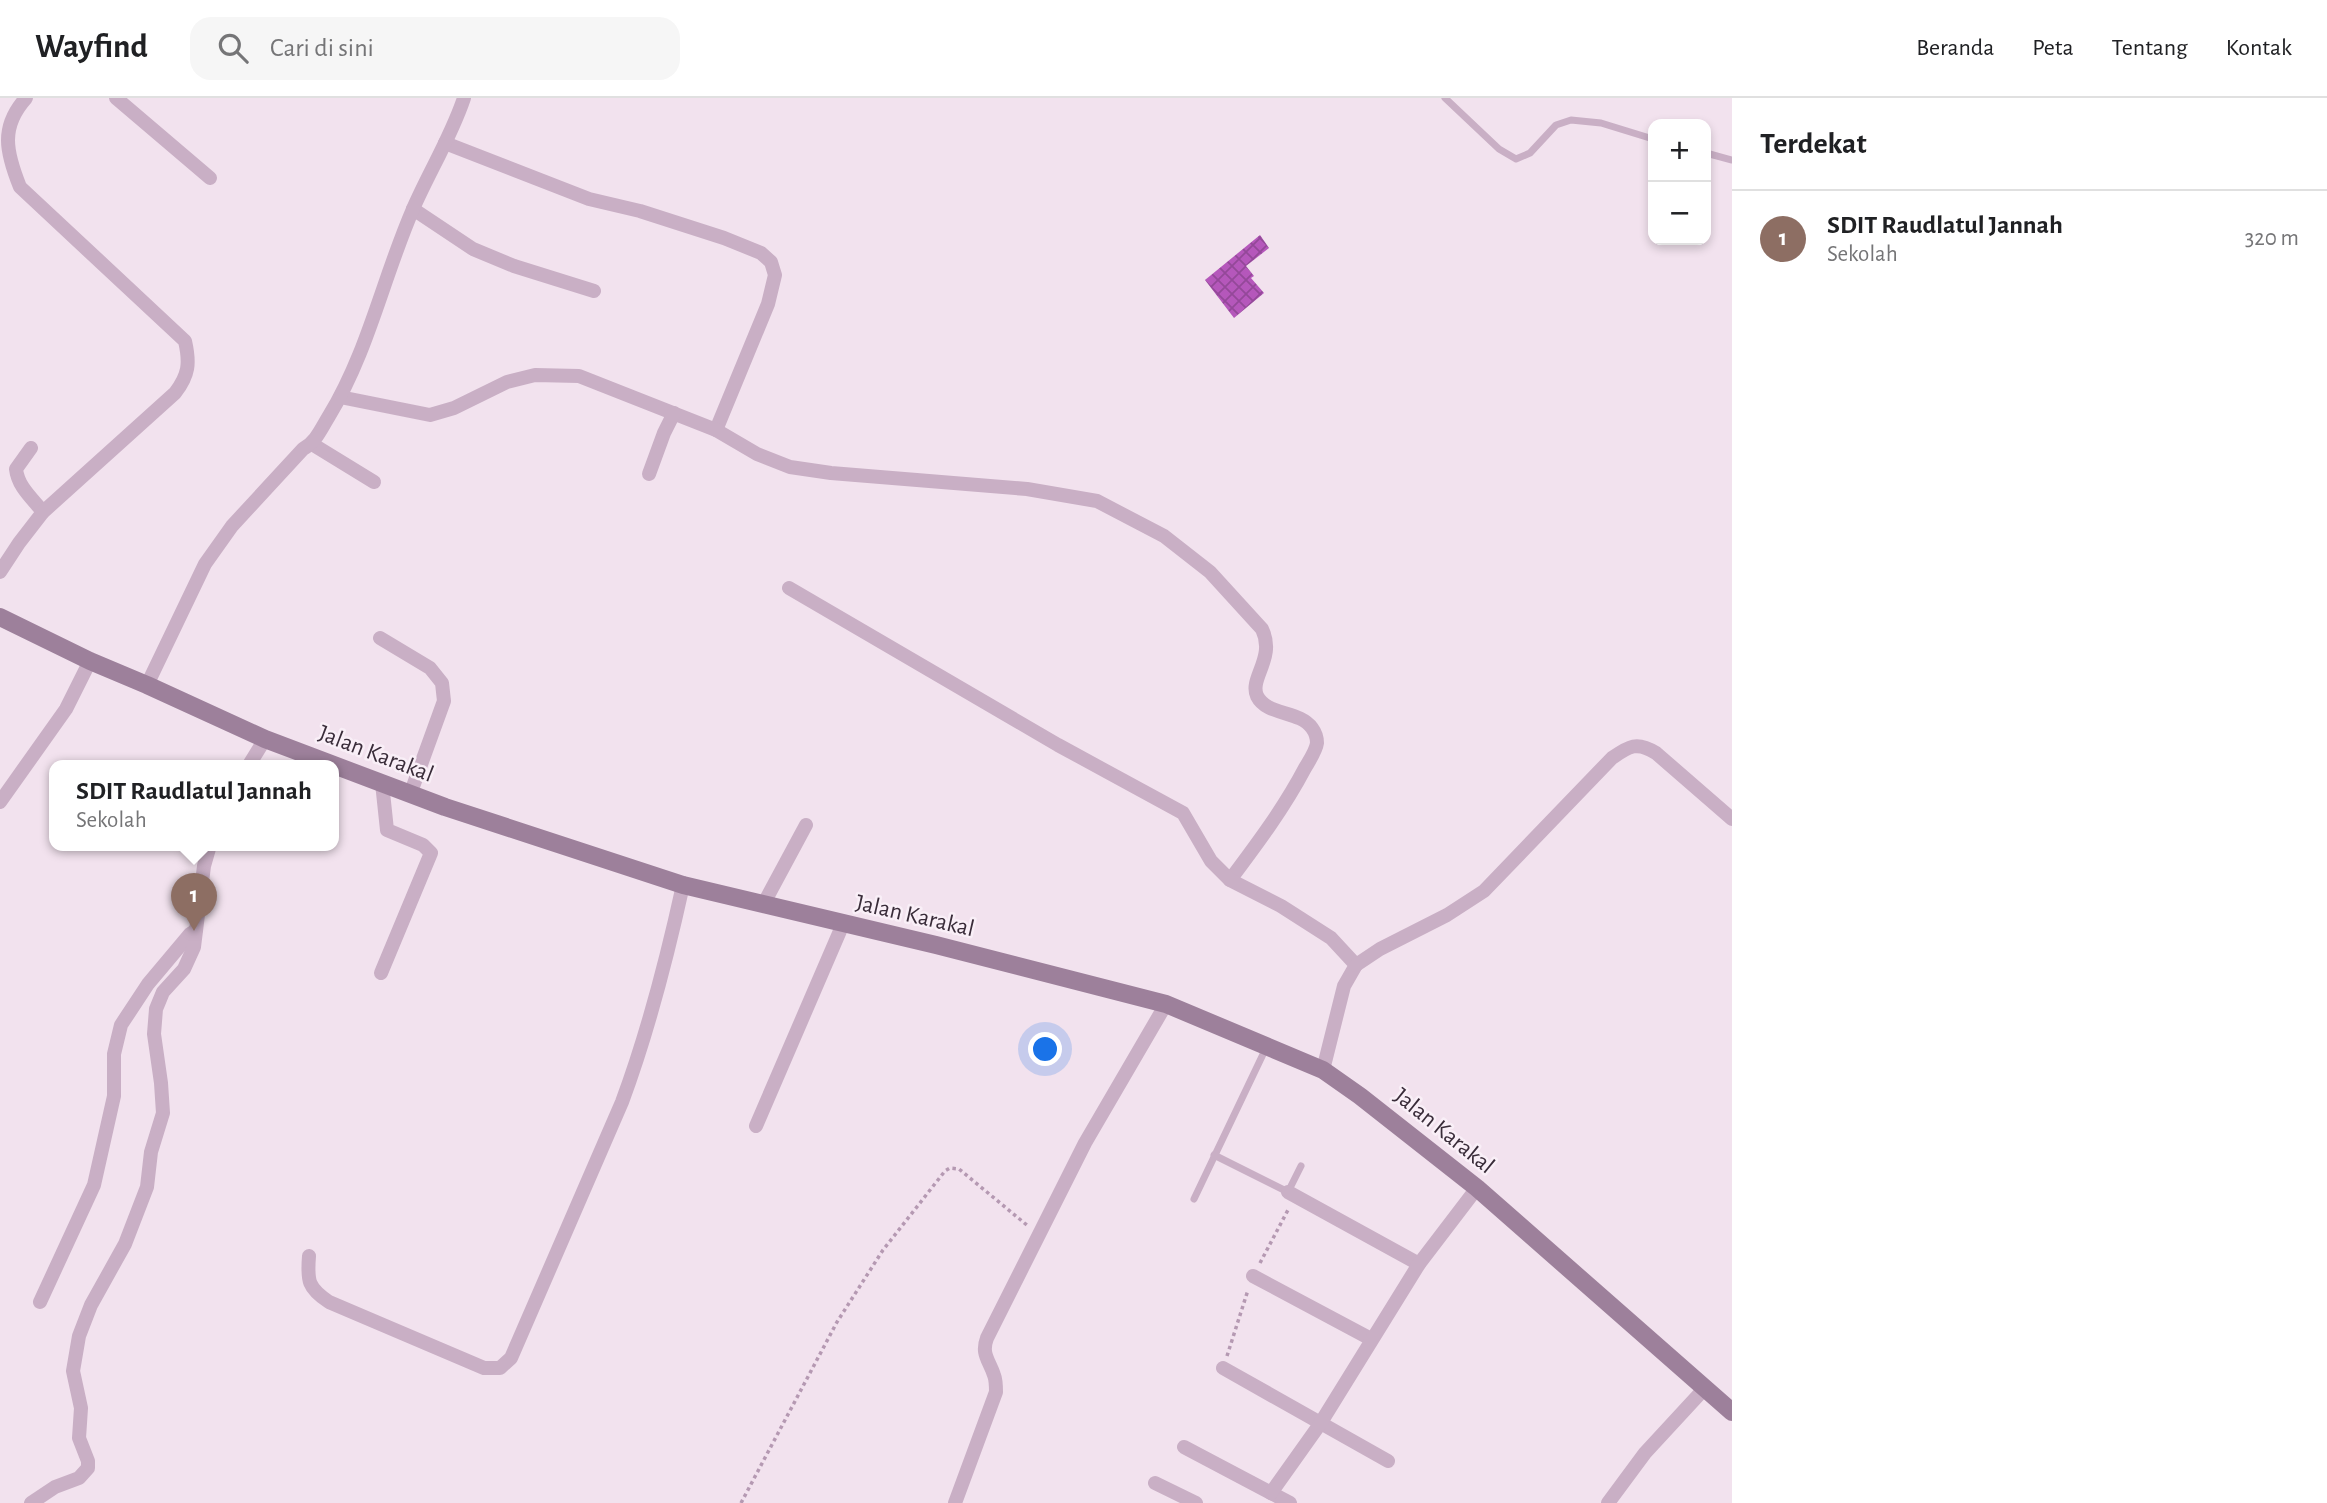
<!DOCTYPE html>
<html lang="id">
<meta charset="utf-8">
<style>
body{margin:0;font-family:"Alegreya Sans",sans-serif;background:#f6f6f6;color:#202124}
.controls{position:absolute;right:21px;top:21px;display:grid;overflow:hidden;border-radius:14px;box-shadow:0 4px 10px #0003}
.controls button{width:63px;height:63px;display:grid;place-items:center;padding:0;border:0;border-bottom:2px solid #e0e0e0;background:#fff;color:#202124;font:35px sans-serif}
.you{position:absolute;left:1046px;top:952px;width:24px;height:24px;margin:-18px;border:5px solid #fff;border-radius:50%;background:#1a73e8;box-shadow:0 0 0 10px #1a73e833}
.badge{display:grid;place-items:center;width:46px;height:46px;border-radius:50%;background:#1a73e8;color:#fff;font-size:23px;font-weight:700}
.pin{position:absolute;translate:-50% -58px;filter:drop-shadow(0 2px 4px #0008)}
.pin::after{content:'';position:absolute;top:37px;width:24px;height:21px;background:inherit;clip-path:polygon(0 0,100% 0,50% 100%)}
.popup{position:absolute;left:49px;top:662px;width:290px;height:91px;box-sizing:border-box;display:grid;place-content:center;border-radius:14px;background:#fff;filter:drop-shadow(0 2px 5px #0005);font-size:23px;white-space:nowrap;color:#757577}
.popup b{font-size:26px;color:#202124}
.popup::after{content:'';position:absolute;left:50%;top:100%;margin-left:-14px;border:14px solid transparent;border-top-color:#fff}
.list{margin:0;padding:0;list-style:none}
h2{display:flex;justify-content:space-between;align-items:center;height:91px;margin:0;padding:0 28px;font-size:30px}
h2 small{font-size:23px;font-weight:400;color:#757577}
.list li{display:grid;grid-template-columns:46px 1fr auto;gap:21px;align-items:center;box-sizing:border-box;height:98px;padding:0 28px;border-top:2px solid #e0e0e0}
.list b{display:block;font-size:26px;white-space:nowrap}
.list p{margin:0;font-size:23px;white-space:nowrap;color:#757577}
.list em{font-size:23px;font-style:normal;color:#757577}
.icon{flex:none;width:38px;height:38px;fill:none;stroke:currentColor;stroke-width:2;stroke-linecap:round;stroke-linejoin:round}
.map{position:relative;flex:none;width:1732px;height:1405px;overflow:hidden}
header{display:flex;align-items:center;gap:42px;box-sizing:border-box;height:98px;padding:0 35px;background:#fff;border-bottom:2px solid #e0e0e0}
header strong{font-size:33px}
nav{display:flex;gap:38px;margin-inline-start:auto;font-size:24px}
.search{width:490px;height:63px;background:#f6f6f6;display:flex;align-items:center;gap:18px;box-sizing:border-box;padding:0 24px;border-radius:21px;color:#757577;font-size:26px}
main{display:flex}
aside{flex:1;background:#fff}
.map>svg:first-child{display:block}
.building{fill:url(#building-cross-hatch)}
.lines{fill:none;stroke-linecap:round;stroke-linejoin:round}
.path{stroke:#b599b2;stroke-width:3.5;stroke-dasharray:3.5 3.5;stroke-linecap:butt}
.service{stroke:#c9afc5;stroke-width:7}
.minor{stroke:#c9afc5;stroke-width:14}
.secondary{stroke:#9d809b;stroke-width:18}
.labels{text-anchor:middle;dominant-baseline:central;stroke-width:5;stroke-linejoin:round;paint-order:stroke}
.street-label{font-size:24px;fill:#392c39;stroke:#f9eff7}
</style>
<header>
<strong>Wayfind</strong>
<div class="search"><svg class="icon" aria-label="search" viewBox="0 0 24 24"><circle cx="10" cy="10" r="6"/><path d="M15 15l6 6"/></svg>Cari di sini</div>
<nav><a>Beranda</a><a>Peta</a><a>Tentang</a><a>Kontak</a></nav>
</header>
<main>
<div class="map">
<svg width="1732" height="1405" viewBox="0 0 1732 1405">
<defs>
<pattern id="building-cross-hatch" width="8" height="8" patternUnits="userSpaceOnUse" patternTransform="scale(1.75)"><rect width="8" height="8" fill="#b557bb"/><path d="M0 0l8 8M0 8l8-8" fill="none" stroke="#944899"/></pattern>
</defs>
<rect width="100%" height="100%" fill="#f2e2ee"/>
<path class="building" d="M1260,137L1269,150L1246,168L1254,178L1251,180L1264,195L1234,220L1205,182Z"/>
<g class="lines">
<g class="path">
<path d="M1260,1165L1289,1110"/>
<path d="M1227,1258L1248,1192"/>
<path d="M741,1405L837,1224L883,1152L945,1073L950,1070L959,1071L1028,1128"/>
</g>
<g class="service">
<path d="M1445,0L1499,51L1516,61L1530,55L1556,27L1571,22L1601,25L1653,41"/>
<path d="M1706,55L1732,62"/>
<path d="M1214,1057L1288,1094L1301,1068"/>
<path d="M1194,1101L1266,950"/>
</g>
<g class="minor">
<path d="M116,0L210,80"/>
<path d="M445,45L589,101L640,113L724,140L761,155L771,164L775,177L768,206L716,332"/>
<path d="M413,111L473,151L514,168L594,193"/>
<path d="M340,299L430,317L454,310L507,284L535,277L579,278L716,332L757,356L790,369L831,375L1027,391L1097,403L1164,438L1210,474L1262,531C1276,560 1249,580 1257,598C1267,618 1299,612 1312,630C1315,634 1317,640 1317,645C1316,653 1309,663 1305,670C1284,710 1257,746 1230,782"/>
<path d="M312,346L374,384"/>
<path d="M31,350L16,371C18,389 32,400 43,414"/>
<path d="M649,376L664,335L674,315"/>
<path d="M0,474L19,445L43,414L175,295C189,277 190,265 185,243L20,89C6,54 0,29 26,0"/>
<path d="M789,490L1058,647L1183,715L1211,763L1230,782L1281,808L1331,840L1356,867L1344,888L1323,972"/>
<path d="M380,540L430,570L442,585L444,603L411,694"/>
<path d="M147,587L205,466L232,428L303,351C316,344 321,331 329,318C368,254 383,180 413,111C429,74 451,39 464,0"/>
<path d="M249,667L265,641"/>
<path d="M0,704L66,611L90,563"/>
<path d="M763,807L806,727"/>
<path d="M1356,867L1380,851L1447,817L1484,793L1612,660C1629,648 1637,643 1656,655L1732,721"/>
<path d="M381,875L431,755L423,747L387,732L382,685"/>
<path d="M756,1028L843,826"/>
<path d="M1288,1094L1419,1166"/>
<path d="M309,1158C307,1183 308,1190 329,1204L484,1270H500L511,1260L622,1004C648,934 667,860 683,787"/>
<path d="M1253,1178L1371,1241"/>
<path d="M40,1204L94,1087L114,998V956L121,927L148,886L190,836L196,832"/>
<path d="M1223,1270L1388,1363"/>
<path d="M1184,1349L1290,1405"/>
<path d="M1155,1385L1196,1405"/>
<path d="M1271,1395L1320,1326L1419,1166L1477,1090"/>
<path d="M31,1405L55,1389L79,1380L88,1370V1363L79,1340L81,1310L73,1273L79,1238L91,1207L125,1146L147,1089L151,1054L163,1015L161,985L154,936L156,911L163,894L184,871L194,849L204,768L210,747"/>
<path d="M955,1405L996,1294C996,1289 996,1282 994,1277C989,1262 981,1256 987,1240L1085,1045L1166,906"/>
<path d="M1608,1405L1645,1355L1705,1290"/>
</g>
<path class="secondary" d="M0,519L90,563L147,587L265,641L445,709L683,787L936,847L1166,906L1323,972L1360,998L1477,1090L1732,1314"/>
</g>
<g class="labels">
<g class="street-label">
<text transform="translate(376 656) rotate(21)">Jalan Karakal</text>
<text transform="translate(915 818) rotate(13)">Jalan Karakal</text>
<text transform="translate(1444 1033) rotate(39)">Jalan Karakal</text>
</g>
</g>
</svg>
<div class="controls">
<button>+</button>
<button>−</button>
</div>
<div class="you"></div>
<div class="pin badge" style="left:194px;top:833px;background:#8d6e63">1</div>
<div class="popup"><b>SDIT Raudlatul Jannah</b>Sekolah</div>
</div>
<aside>
<h2>Terdekat<small></small></h2>
<ul class="list">
<li><span class="badge" style="background:#8d6e63">1</span><div><b>SDIT Raudlatul Jannah</b><p>Sekolah</p></div><em>320 m</em></li>
</ul>
</aside>
</main>
